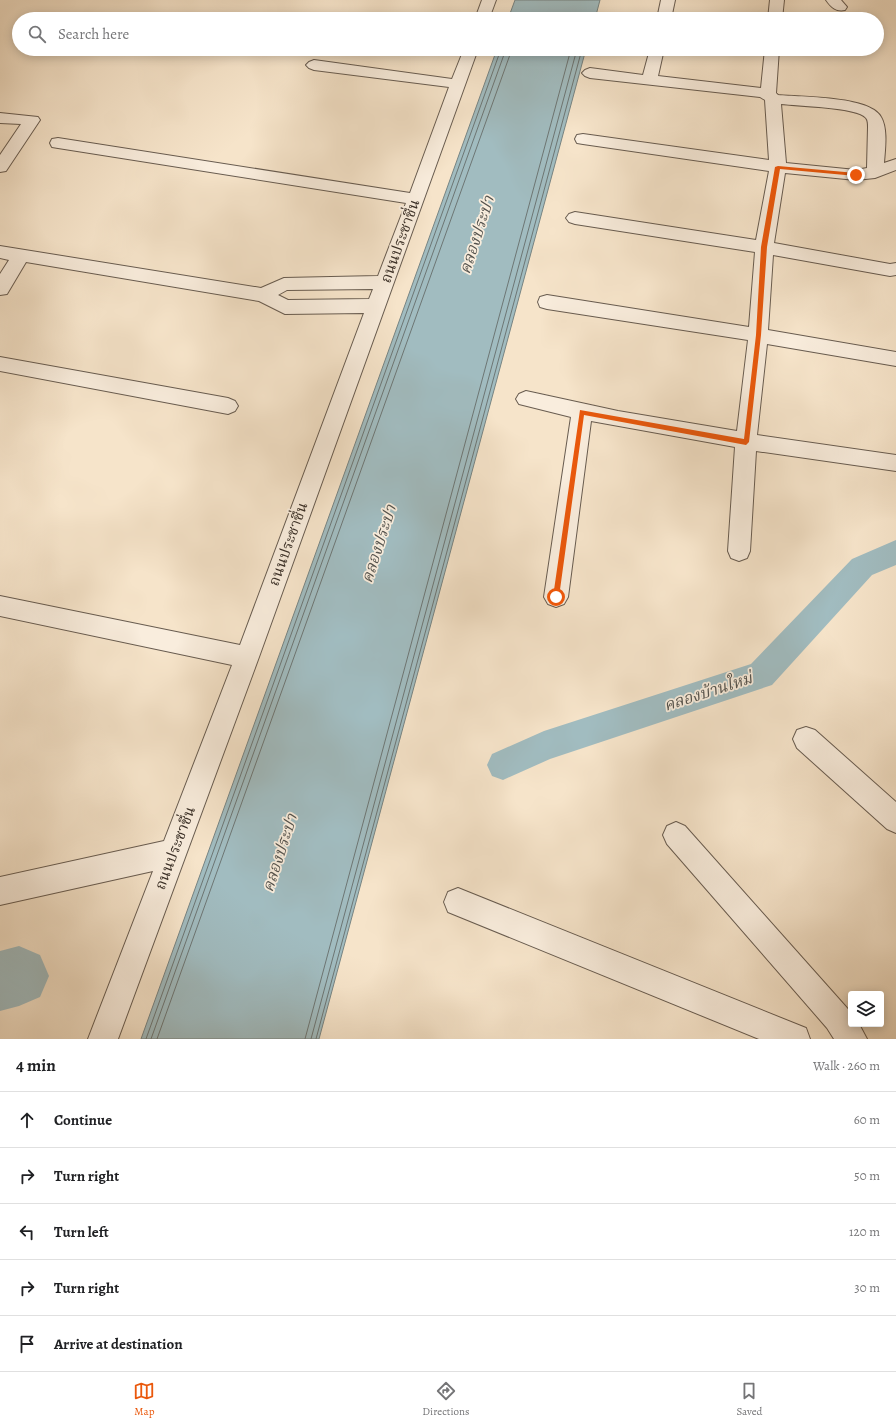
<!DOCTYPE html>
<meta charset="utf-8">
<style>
body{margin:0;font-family:Alegreya,"Noto Serif Thai",serif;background:#f2f2f2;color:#202124}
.controls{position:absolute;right:12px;bottom:12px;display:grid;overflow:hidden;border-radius:4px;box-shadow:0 2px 10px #0003}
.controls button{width:36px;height:36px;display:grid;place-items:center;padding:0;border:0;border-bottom:1px solid #e0e0e0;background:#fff;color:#202124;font:20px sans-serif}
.stop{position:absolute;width:12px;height:12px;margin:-9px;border:3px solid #ea580c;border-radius:50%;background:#fff}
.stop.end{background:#ea580c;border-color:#fff;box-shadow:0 1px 4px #0008}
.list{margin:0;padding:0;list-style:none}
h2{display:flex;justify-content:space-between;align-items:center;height:52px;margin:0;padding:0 16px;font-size:17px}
h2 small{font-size:13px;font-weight:400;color:#757577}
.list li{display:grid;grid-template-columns:26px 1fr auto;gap:12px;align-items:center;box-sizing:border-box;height:56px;padding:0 16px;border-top:1px solid #e0e0e0}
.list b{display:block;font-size:15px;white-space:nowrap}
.list em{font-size:13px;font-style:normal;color:#757577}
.icon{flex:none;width:22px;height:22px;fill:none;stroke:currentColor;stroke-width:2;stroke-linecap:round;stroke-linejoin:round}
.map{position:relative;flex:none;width:896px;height:1039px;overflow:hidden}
.search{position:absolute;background:#fff;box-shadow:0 2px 10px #0003;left:12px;right:12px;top:12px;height:44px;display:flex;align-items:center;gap:10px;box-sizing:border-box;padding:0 14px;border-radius:22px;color:#757577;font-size:15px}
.sheet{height:332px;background:#fff}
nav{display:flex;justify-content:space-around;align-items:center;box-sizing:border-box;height:56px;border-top:1px solid #e0e0e0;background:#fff;font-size:11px;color:#757577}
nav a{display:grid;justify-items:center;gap:2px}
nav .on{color:#ea580c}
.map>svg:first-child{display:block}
.water{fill:#a1bcc0;stroke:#778483}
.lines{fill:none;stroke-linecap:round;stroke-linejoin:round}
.shore{stroke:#6d7674;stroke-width:1}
.canal{fill:#a1bcc0;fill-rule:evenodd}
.river{fill:#a1bcc0;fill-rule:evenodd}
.minor-casing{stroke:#685c50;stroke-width:2}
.minor{fill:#f9eddd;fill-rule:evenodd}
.route{fill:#ea580c}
.labels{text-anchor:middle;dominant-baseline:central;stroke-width:3.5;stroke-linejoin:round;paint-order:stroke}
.street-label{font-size:15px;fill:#392f27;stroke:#f9eddd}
.water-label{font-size:16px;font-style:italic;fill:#53524d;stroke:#f9eddd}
</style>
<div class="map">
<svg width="896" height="1039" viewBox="0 0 896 1039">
<rect width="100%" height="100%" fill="#f6e4ca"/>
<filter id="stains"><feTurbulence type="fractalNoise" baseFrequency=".005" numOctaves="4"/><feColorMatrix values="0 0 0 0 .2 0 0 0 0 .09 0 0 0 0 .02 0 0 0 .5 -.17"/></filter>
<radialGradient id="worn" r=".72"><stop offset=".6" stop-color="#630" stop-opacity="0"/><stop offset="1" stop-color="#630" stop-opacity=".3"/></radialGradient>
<g class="water">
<path d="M515,0H600L595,19H508Z"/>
<path d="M497,49H586L319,1039H141Z"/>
</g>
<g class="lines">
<g class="shore">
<path d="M146,1039L501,49"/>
<path d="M151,1039L506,49"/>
<path d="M157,1039L512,49"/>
<path d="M305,1039L571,49"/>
<path d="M311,1039L577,49"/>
<path d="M316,1039L582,49"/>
</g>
<path class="canal" d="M896,540V565L872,575L772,685L550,759L503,780L492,776L487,765L492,754L544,731L751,664L852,559Z"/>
<path class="river" d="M19,946L40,955L49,976L40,997L19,1006L0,1011V951Z"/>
<defs>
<g id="minor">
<path d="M482,0H496L489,19H475Z"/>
<path d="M661,0H675L671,19H657Z"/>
<path d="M770,0H784L782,19H768Z"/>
<path d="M826,0H841L847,7L845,10C836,12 831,7 826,0Z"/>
<path d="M464,49H478L259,657L118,1039H88L153,871L0,905V877L164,841L232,665L0,616V596L240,645L364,313L285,314L259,301L26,262L7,294L0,295V274L9,260L0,258V246L261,288L284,278L378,276L406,203L58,148L52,147L50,143L52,139L58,138L410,193L449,87L314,70L309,68L306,65L309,62L314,60L452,79ZM373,289L369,299L288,300L278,295L287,290Z"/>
<path d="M650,49H664L658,76L761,88L765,49H779L776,93L778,95C800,97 870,96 881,117C888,129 885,149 884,163L896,159V170L875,178L856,180L785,173L774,243L890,264L896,263V275L890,276L773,255L768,330L896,352V366L767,344L757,435L896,455V471L756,451L750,551L747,558L739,561L731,558L728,551L735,447L591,421L568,597L564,604L556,607L548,604L544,597L571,417L519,404L516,399L519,394L526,391L618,411L737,431L748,340L547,309L540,307L538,302L540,297L547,295L749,327L755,252L575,224L569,222L566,218L569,214L575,212L756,240L769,171L583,144L577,143L575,139L577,135L583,134L769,160L765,100L760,97L590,78L585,76L582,73L585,70L590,68L643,75ZM781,104C796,106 858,107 866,118C868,120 868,124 868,127L867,168L856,170L786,163Z"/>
<path d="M0,113L38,117L40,120L6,171L0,172V155L21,124L0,123Z"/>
<path d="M0,357L228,398L235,401L238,406L235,411L228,414L0,371Z"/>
<path d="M806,727L815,730L896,802V833L887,829L797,748L793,739L797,730Z"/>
<path d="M676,822L685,826L847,1008L851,1013V1024H859L867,1039H834L827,1028L667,844L663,835L667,826Z"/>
<path d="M458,888L806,1028L810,1039H759L448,912L444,902L448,892Z"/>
</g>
</defs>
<use href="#minor" class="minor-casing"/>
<use href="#minor" class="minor"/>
</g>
<path class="route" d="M778,166L856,173L859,175L856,176L780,169L767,247L761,335L749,442L746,445L584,415L559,597L556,600H554L553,597L580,410L744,439L756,335L761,247L775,167Z"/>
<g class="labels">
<g class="street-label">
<text transform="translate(400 241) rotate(-70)">ถนนประชาชื่น</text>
<text transform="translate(288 544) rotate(-70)">ถนนประชาชื่น</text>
<text transform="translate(175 848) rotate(-69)">ถนนประชาชื่น</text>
</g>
<g class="water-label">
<text transform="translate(477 235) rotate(-72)">คลองประปา</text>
<text transform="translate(379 544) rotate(-72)">คลองประปา</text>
<text transform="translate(708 692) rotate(-18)">คลองบ้านใหม่</text>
<text transform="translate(280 853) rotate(-72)">คลองประปา</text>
</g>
</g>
<rect width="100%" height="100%" filter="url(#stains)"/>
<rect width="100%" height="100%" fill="url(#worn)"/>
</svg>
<div class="controls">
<button><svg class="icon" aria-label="layers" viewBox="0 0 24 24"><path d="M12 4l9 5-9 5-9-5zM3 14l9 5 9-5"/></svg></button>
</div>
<div class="stop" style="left:556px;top:597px"></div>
<div class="stop end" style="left:856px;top:175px"></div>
<div class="search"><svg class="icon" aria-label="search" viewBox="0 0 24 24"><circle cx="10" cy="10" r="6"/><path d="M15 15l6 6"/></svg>Search here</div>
</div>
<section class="sheet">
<h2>4 min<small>Walk · 260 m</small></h2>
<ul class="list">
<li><svg class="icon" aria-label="ahead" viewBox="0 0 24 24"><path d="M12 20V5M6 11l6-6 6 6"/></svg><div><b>Continue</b></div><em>60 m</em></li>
<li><svg class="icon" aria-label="right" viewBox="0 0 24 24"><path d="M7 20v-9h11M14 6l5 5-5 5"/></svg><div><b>Turn right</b></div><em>50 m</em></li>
<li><svg class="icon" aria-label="left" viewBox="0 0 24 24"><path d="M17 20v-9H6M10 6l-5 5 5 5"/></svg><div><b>Turn left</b></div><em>120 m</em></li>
<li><svg class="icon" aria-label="right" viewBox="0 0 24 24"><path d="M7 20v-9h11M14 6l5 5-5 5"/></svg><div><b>Turn right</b></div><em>30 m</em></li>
<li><svg class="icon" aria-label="arrive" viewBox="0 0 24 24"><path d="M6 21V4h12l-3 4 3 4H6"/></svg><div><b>Arrive at destination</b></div></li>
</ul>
</section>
<nav>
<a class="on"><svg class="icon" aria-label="map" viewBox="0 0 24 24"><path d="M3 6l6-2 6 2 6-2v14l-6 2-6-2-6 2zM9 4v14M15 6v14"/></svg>Map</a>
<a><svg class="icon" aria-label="directions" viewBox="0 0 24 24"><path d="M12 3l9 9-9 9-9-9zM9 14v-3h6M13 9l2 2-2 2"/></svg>Directions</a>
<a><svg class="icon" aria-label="saved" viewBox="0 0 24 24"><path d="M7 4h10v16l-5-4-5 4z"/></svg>Saved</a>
</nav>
